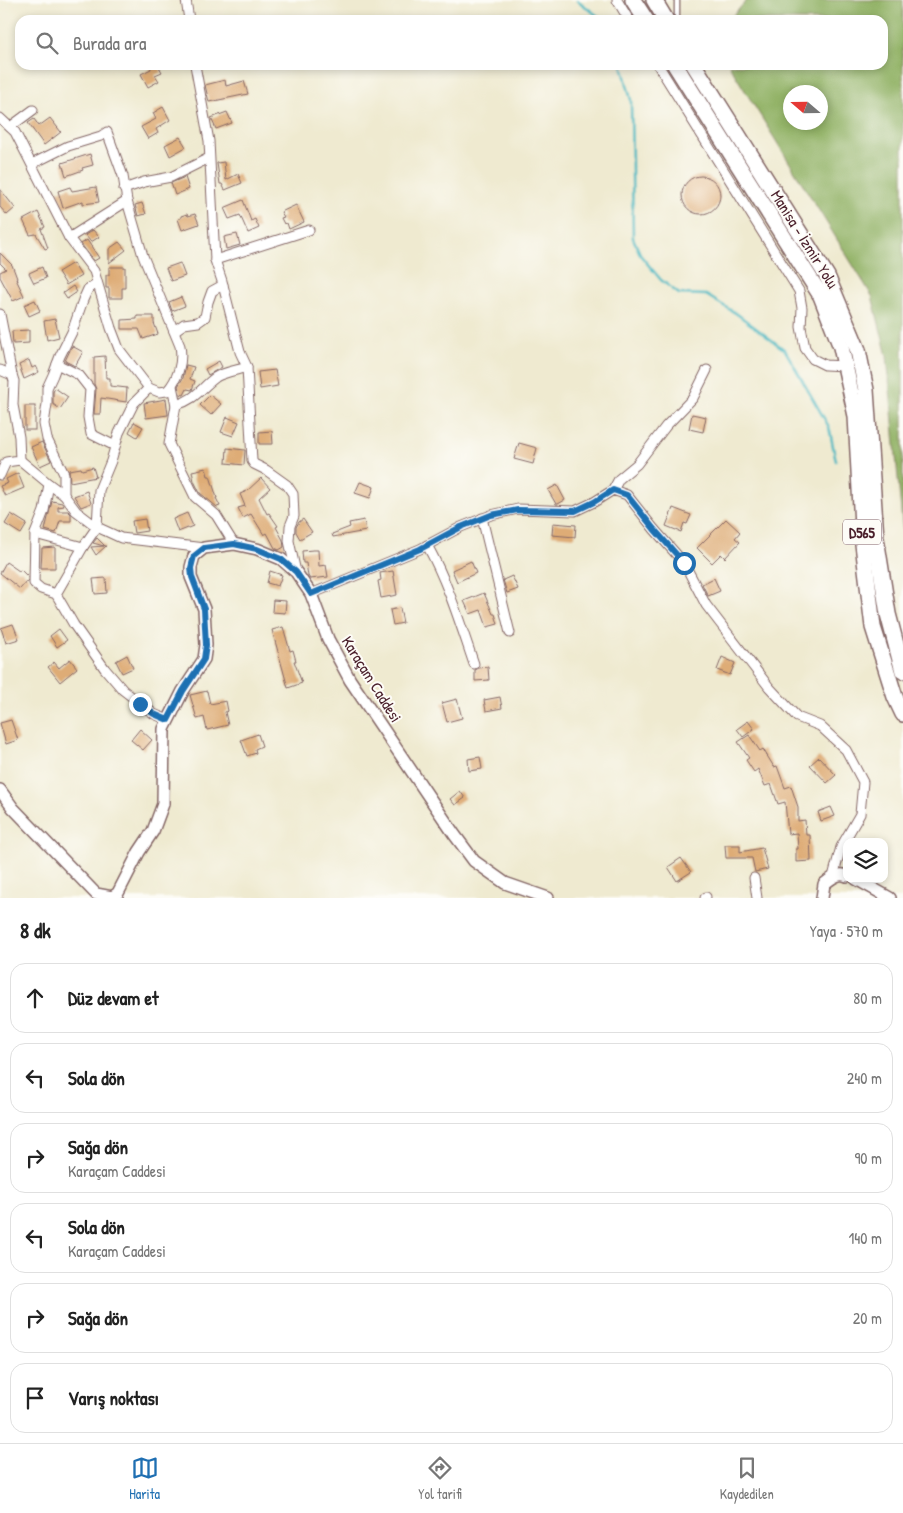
<!DOCTYPE html>
<html lang="tr">
<meta charset="utf-8">
<style>
body{margin:0;font-family:"Patrick Hand",sans-serif;background:#f2f2f2;color:#222}
.controls{position:absolute;right:15px;bottom:15px;display:grid;overflow:hidden;border-radius:10px;box-shadow:0 2px 8px #0003}
.controls button{width:45px;height:45px;display:grid;place-items:center;padding:0;border:0;border-bottom:1px solid #e0e0e0;background:#fff;color:#222;font:25px sans-serif}
.compass{position:absolute;left:783px;top:85px;width:45px;height:45px;border-radius:50%;background:#fff;box-shadow:0 2px 8px #0003;rotate:290deg}
.stop{position:absolute;width:15px;height:15px;margin:-11px;border:4px solid #1f6fb2;border-radius:50%;background:#fff}
.stop.end{background:#1f6fb2;border-color:#fff;box-shadow:0 1px 5px #0008}
.list{margin:0;padding:0;list-style:none}
h2{display:flex;justify-content:space-between;align-items:center;height:65px;margin:0;padding:0 20px;font-size:21px}
h2 small{font-size:16px;font-weight:400;color:#767676}
.list li{display:grid;grid-template-columns:32px 1fr auto;gap:15px;align-items:center;box-sizing:border-box;height:70px;margin:0 10px 10px;padding:0 10px;border:1px solid #e0e0e0;border-radius:15px}
.list b{display:block;font-size:19px;white-space:nowrap}
.list p{margin:0;font-size:16px;white-space:nowrap;color:#767676}
.list em{font-size:16px;font-style:normal;color:#767676}
.icon{flex:none;width:28px;height:28px;fill:none;stroke:currentColor;stroke-width:2;stroke-linecap:round;stroke-linejoin:round}
.map{position:relative;flex:none;width:903px;height:898px;overflow:hidden}
.search{position:absolute;background:#fff;box-shadow:0 2px 8px #0003;left:15px;right:15px;top:15px;height:55px;display:flex;align-items:center;gap:12px;box-sizing:border-box;padding:0 18px;border-radius:15px;color:#767676;font-size:19px}
.sheet{height:545px;background:#fff}
nav{display:flex;justify-content:space-around;align-items:center;box-sizing:border-box;height:70px;border-top:1px solid #e0e0e0;background:#fff;font-size:14px;color:#767676}
nav a{display:grid;justify-items:center;gap:2px}
nav .on{color:#1f6fb2}
.map>svg:first-child{display:block}
.forest{fill:#92b266;stroke:#6e6848;fill-rule:evenodd}
.lines{fill:none;stroke-linecap:round;stroke-linejoin:round}
.stream{stroke:#49b8c2;stroke-width:2.5}
.building{fill:#deac76}
.service-casing{stroke:#846665;stroke-width:7}
.minor-casing{stroke:#846665;stroke-width:11}
.tertiary-casing{stroke:#846665;stroke-width:14}
.trunk-casing{stroke:#846665;stroke-width:18}
.service{stroke:#fff;stroke-width:4.5}
.minor{stroke:#fff;stroke-width:9}
.tertiary{stroke:#fff;stroke-width:11}
.trunk{stroke:#fff;stroke-width:15}
.route{stroke:#1f6fb2;stroke-width:6}
.labels{text-anchor:middle;dominant-baseline:central;stroke-width:4;stroke-linejoin:round;paint-order:stroke}
.shield{fill:#fdfcf7;stroke:#806168;stroke-width:1}
.shield-label{font-size:15px;font-weight:bold;fill:#4a1f2b}
.street-label{font-size:16px;fill:#4a1f2b;stroke:#fdfcf7}
</style>
<div class="map">
<svg width="903" height="898" viewBox="0 0 903 898">
<rect width="100%" height="100%" fill="#fdfcf7"/>
<filter id="ink" filterUnits="userSpaceOnUse"><feTurbulence type="fractalNoise" baseFrequency=".02" numOctaves="2"/><feDisplacementMap in="SourceGraphic" scale="10" xChannelSelector="R" yChannelSelector="G"/><feConvolveMatrix kernelMatrix="1 2 1 2 8 2 1 2 1" color-interpolation-filters="sRGB"/></filter>
<filter id="wash" filterUnits="userSpaceOnUse"><feTurbulence type="fractalNoise" baseFrequency=".0096" numOctaves="4" result="noise"/><feDisplacementMap in="SourceGraphic" scale="20" xChannelSelector="R" yChannelSelector="G"/><feGaussianBlur stdDeviation="1.12" result="paint"/><feColorMatrix in="noise" values="0 0 0 0 0 0 0 0 0 0 0 0 0 0 0 0 0 1.4 0 .05"/><feComposite in="paint" operator="in"/></filter>
<g filter="url(#wash)">
<rect width="100%" height="100%" fill="#efead0"/>
<path class="forest" d="M747,0H903V534L887,356L872,296L729,65H883V20H729ZM790,92H820V122H790Z"/>
<g class="lines">
<g class="stream">
<path d="M577,0L603,20"/>
<path d="M622,65L631,100L633,238L641,256L661,280L679,294L706,295L737,314L785,350L829,427L836,461"/>
</g>
</g>
<g id="blocks">
<g class="building">
<path d="M150,65H158L162,72L155,75L159,81L148,87L141,74L151,69Z"/>
<path d="M225,80L226,86L244,81L248,94L209,102L205,85Z"/>
<path d="M163,107L170,120L156,129L158,133L148,139L141,127L156,119L153,113Z"/>
<path d="M227,112L232,123L216,129L211,118Z"/>
<path d="M50,118L61,132L44,145L28,123L34,119L39,126Z"/>
<path d="M180,137L186,147L170,156L165,145Z"/>
<path d="M90,154L93,165L82,168L83,170L66,176L62,163Z"/>
<path d="M224,162L226,180L238,174L242,183L225,190L222,184H220L217,163Z"/>
<circle cx="701" cy="195" r="19"/>
<path d="M185,177L189,189L175,195L171,183Z"/>
<path d="M70,187L72,191L96,187L99,202L83,204V201L63,208L58,191Z"/>
<path d="M0,189L15,208L7,215L0,207Z"/>
<path d="M243,200L251,221L255,219L259,228L248,233L240,215L229,219L224,208Z"/>
<path d="M142,203L146,214L138,216L135,205Z"/>
<path d="M296,205L304,222L289,229L287,223L284,224L281,218L284,217L281,212Z"/>
<path d="M38,212L45,227L41,229L48,248L45,249L36,234L30,235L23,220Z"/>
<path d="M187,214L188,216L195,214L199,224L182,230L178,219L181,218V216Z"/>
<path d="M93,230L99,237L91,242L85,235Z"/>
<path d="M237,234L240,245L226,249L224,237Z"/>
<path d="M87,240L99,258L94,261L81,244Z"/>
<path d="M119,242L126,250L109,263V249Z"/>
<path d="M0,253L12,265L18,281L16,279L24,296L13,301L0,277V272L6,269L0,263Z"/>
<path d="M73,263L81,276L66,285L58,272Z"/>
<path d="M180,263L185,276L171,281L166,268Z"/>
<path d="M42,267L46,278L34,283L29,273Z"/>
<path d="M109,267H125V288H122V298H109V288H106V275H109Z"/>
<path d="M73,286L77,292L67,299L63,293Z"/>
<path d="M181,297L185,306L172,311L169,302Z"/>
<path d="M35,300L40,311L29,316L24,305Z"/>
<path d="M137,316H154V323L158,334L143,339L139,329H122V320L137,319Z"/>
<path d="M55,319L59,337L47,340L44,321Z"/>
<path d="M29,330V343L13,344L12,331Z"/>
<path d="M72,346L83,352L75,366L65,361Z"/>
<path d="M105,356L106,378H110V386L127,388L126,402L101,398L100,414H94L96,389L94,384V357Z"/>
<path d="M29,360L32,368L36,366L39,372L24,379L19,365Z"/>
<path d="M219,361L222,367L208,375L205,369Z"/>
<path d="M186,365L194,367L190,379L195,381L192,390L187,389L184,395L180,394L178,386L183,378Z"/>
<path d="M275,370L278,386L260,389L258,372Z"/>
<path d="M55,388L68,397L60,409L53,404V392Z"/>
<path d="M210,395L221,404L211,415L200,405Z"/>
<path d="M166,399L168,415L146,418L144,403Z"/>
<rect x="25" y="406" width="10" height="24"/>
<path d="M692,414L706,417L703,432L689,429Z"/>
<path d="M227,417L239,422L233,436L221,432Z"/>
<path d="M134,422L143,427L137,437L129,432Z"/>
<path d="M272,431L273,444H259V432Z"/>
<path d="M42,442L51,461L40,466L31,447Z"/>
<path d="M519,443L537,448L533,464L514,459Z"/>
<path d="M227,448L245,450L244,465L226,463Z"/>
<path d="M93,467L96,477L70,482L69,470L81,468L82,470Z"/>
<path d="M206,468L208,476H210L217,498H216L220,506L217,507L200,493L194,481L192,471Z"/>
<path d="M18,473L24,488L5,496L0,486L8,483L6,479Z"/>
<path d="M261,478L270,488L259,498L267,514L269,513L278,526L276,527L283,540L284,547L279,550L275,548L267,533L264,535L251,514L243,518L238,508L245,506L240,494L247,491Z"/>
<path d="M360,482L374,487L370,498L355,493Z"/>
<path d="M557,485L565,500L558,504H556L548,490Z"/>
<path d="M87,491L91,503L81,507L74,496Z"/>
<path d="M52,501L62,503L64,506L58,507V511H68L71,514V521H60L56,533L45,530Z"/>
<path d="M673,508L691,515L687,524L684,523L681,532L666,526Z"/>
<path d="M187,513L193,526L178,532L173,519Z"/>
<path d="M11,514L27,524L21,534L5,524Z"/>
<path d="M145,519L147,531L134,533L132,521Z"/>
<path d="M303,519L312,532L300,539L296,532V527L299,522Z"/>
<path d="M726,519L740,532L735,538L740,542L725,558L721,554L712,563L697,548Z"/>
<path d="M364,520L366,531L333,537L332,534L350,527L349,523Z"/>
<path d="M553,523L576,525L575,537L552,535Z"/>
<path d="M97,538L105,546H106L96,555L91,547L104,546L93,543Z"/>
<path d="M55,547V568H41L42,548Z"/>
<path d="M313,550H318L319,566L326,565L328,577L310,579L308,576L306,563H303L302,551Z"/>
<path d="M471,561L476,573L457,582L452,570Z"/>
<path d="M6,562L19,571L21,570L28,577V580L20,589L0,573Z"/>
<path d="M270,571L282,575L278,586L267,583Z"/>
<path d="M393,571L397,595L381,598L378,581L381,580L380,573Z"/>
<path d="M512,576L518,589L507,593L503,580Z"/>
<path d="M106,578L107,593L95,594L93,579Z"/>
<path d="M714,578L720,591L708,596L702,584Z"/>
<path d="M484,593L493,614H495L498,624L487,627L481,610L470,614L464,601Z"/>
<path d="M273,600L286,601L285,613L272,612Z"/>
<path d="M400,608L403,623L393,625L390,610Z"/>
<path d="M13,624L19,639L6,643L1,628Z"/>
<path d="M283,627L290,651L293,650L296,661H294L302,683L288,688L272,630Z"/>
<path d="M59,629L67,640L57,647L50,636Z"/>
<path d="M127,655L133,668L122,673L116,661Z"/>
<path d="M722,657L735,663L730,675L717,670Z"/>
<path d="M70,659L77,668L60,682L48,667L54,662L59,668Z"/>
<path d="M488,667L489,680L475,681V670L479,668Z"/>
<path d="M207,691L210,704L226,701L228,711L225,712L228,725L207,730L204,717L197,719L190,695Z"/>
<path d="M500,697L502,708L486,711L484,700Z"/>
<path d="M457,699L462,718L447,722L442,703Z"/>
<path d="M11,720L18,740L6,744L0,723Z"/>
<path d="M748,721L754,729L743,737L737,729Z"/>
<path d="M140,729L152,740L143,750L131,740Z"/>
<path d="M258,734L262,746L255,749L256,753L247,756L241,740Z"/>
<path d="M749,735L760,751L763,749L774,767L777,766L785,788L791,786L798,807V821L805,820L806,835H810L811,861L796,862V849H798L797,833L788,834L785,802L778,804L771,784L765,786L758,769L754,772L746,760L749,758L738,742Z"/>
<path d="M480,757L482,769L469,771L468,759Z"/>
<path d="M819,757L836,775L827,783L810,765Z"/>
<path d="M460,791L465,798L455,805L450,799Z"/>
<path d="M831,807L835,816L821,821L818,812Z"/>
<path d="M725,845H740V852L762,848L768,869L755,872L752,858H726Z"/>
<path d="M681,858L691,872L677,881L668,867Z"/>
</g>
</g>
</g>
<g filter="url(#ink)">
<use href="#blocks" fill-opacity="0" stroke="#846665" stroke-width="1"/>
<g class="lines">
<defs>
<path id="service" d="M677,0V20"/>
<g id="minor">
<path d="M186,0L189,20"/>
<path d="M617,0L629,20"/>
<path d="M195,65L209,141L215,260L222,281L240,352L247,367L252,461L254,464L266,470L287,485L293,494L294,516L290,526L289,541L296,572"/>
<path d="M658,65L799,291L802,308L801,327L805,348L813,359L825,365L845,366"/>
<path d="M0,118L15,132L69,238L94,271L111,328L119,349L149,388L159,392L167,391C178,379 183,362 180,346L143,256L127,201L123,176L107,132L101,136L68,146L32,164"/>
<path d="M10,127L33,110"/>
<path d="M124,189L144,182L171,177L209,158"/>
<path d="M69,238L127,201"/>
<path d="M215,260L309,230"/>
<path d="M0,314L12,375"/>
<path d="M174,331L184,324L198,322L205,317L208,302L212,291L223,285"/>
<path d="M57,364L79,375L90,389L88,417L91,434L115,446"/>
<path d="M0,370L12,375L14,381L13,405L19,437L20,460L6,462L0,475"/>
<path d="M172,386L176,405"/>
<path d="M20,460L49,484L44,511L35,534L83,547"/>
<path d="M49,484L64,495L76,511L97,527L121,538L204,548"/>
<path d="M613,490L619,479L637,464L666,426L693,398L707,370"/>
<path d="M64,495V474L47,439L44,424L47,404V388L53,375L60,356L72,332L83,300L88,289L97,283"/>
<path d="M482,518L510,633"/>
<path d="M35,534L34,583L41,589L56,594L74,625L105,669L123,690L154,714L168,720"/>
<path d="M234,544L216,515L195,497L169,444L176,405C195,400 201,388 216,377C224,372 238,370 247,367"/>
<path d="M427,545C448,583 460,623 474,664"/>
<path d="M56,594L83,547L97,527L99,490L111,461L119,433L134,403L149,388"/>
<path d="M311,594L420,549L461,527L491,515L518,509L575,511L594,502L613,490L627,495L654,529L684,563L706,605L769,687L797,717L820,726L846,750L863,782L860,814L841,847L833,877"/>
<path d="M754,878L757,898"/>
<path d="M705,898L706,897"/>
</g>
<g id="tertiary">
<path d="M0,790L13,808L96,894L112,897L118,893L139,852L153,831L163,804L164,729L183,691L204,659L206,645L204,609L191,577V567L194,556L204,548L234,544L257,549L281,559L296,572L311,594L328,639L350,680L454,834L474,861L505,883L548,898"/>
<path d="M856,879L890,898"/>
<path d="M822,898L824,884C831,879 838,872 847,876"/>
</g>
<g id="trunk">
<path d="M633,0L646,20"/>
<path d="M654,0L666,20"/>
<path d="M675,65L821,296L841,347L856,416L863,544L873,627L895,697L903,714"/>
<path d="M694,65L827,276L858,350L866,390L876,538L888,614L903,671"/>
</g>
</defs>
<use href="#service" class="service-casing"/>
<use href="#minor" class="minor-casing"/>
<use href="#tertiary" class="tertiary-casing"/>
<use href="#trunk" class="trunk-casing"/>
<use href="#service" class="service"/>
<use href="#minor" class="minor"/>
<use href="#tertiary" class="tertiary"/>
<use href="#trunk" class="trunk"/>
</g>
</g>
<g class="lines" filter="url(#ink)">
<path class="route" d="M140,704L154,714L168,720L183,691L204,659L206,645L204,609L192,577L191,568L194,556L204,548L234,544L257,549L281,559L296,572L311,594L420,549L461,527L491,515L518,510L575,511L594,502L613,490L627,495L654,529L684,563"/>
</g>
<g class="labels">
<rect class="shield" x="843" y="519.5" width="38" height="25" rx="4"/>
<g class="shield-label">
<text x="862" y="532">D565</text>
</g>
<g class="street-label">
<text transform="translate(805 239) rotate(58)">Manisa - İzmir Yolu</text>
<text transform="translate(372 679) rotate(58)">Karaçam Caddesi</text>
</g>
</g>
</svg>
<div class="controls">
<button><svg class="icon" aria-label="layers" viewBox="0 0 24 24"><path d="M12 4l9 5-9 5-9-5zM3 14l9 5 9-5"/></svg></button>
</div>
<svg class="compass" viewBox="-18 -18 36 36"><path d="M0-13l5 13h-10z" fill="#e53935"/><path d="M0 13l5-13h-10z" fill="#767676"/></svg>
<div class="stop" style="left:684px;top:563px"></div>
<div class="stop end" style="left:140px;top:704px"></div>
<div class="search"><svg class="icon" aria-label="search" viewBox="0 0 24 24"><circle cx="10" cy="10" r="6"/><path d="M15 15l6 6"/></svg>Burada ara</div>
</div>
<section class="sheet">
<h2>8 dk<small>Yaya · 570 m</small></h2>
<ul class="list">
<li><svg class="icon" aria-label="ahead" viewBox="0 0 24 24"><path d="M12 20V5M6 11l6-6 6 6"/></svg><div><b>Düz devam et</b></div><em>80 m</em></li>
<li><svg class="icon" aria-label="left" viewBox="0 0 24 24"><path d="M17 20v-9H6M10 6l-5 5 5 5"/></svg><div><b>Sola dön</b></div><em>240 m</em></li>
<li><svg class="icon" aria-label="right" viewBox="0 0 24 24"><path d="M7 20v-9h11M14 6l5 5-5 5"/></svg><div><b>Sağa dön</b><p>Karaçam Caddesi</p></div><em>90 m</em></li>
<li><svg class="icon" aria-label="left" viewBox="0 0 24 24"><path d="M17 20v-9H6M10 6l-5 5 5 5"/></svg><div><b>Sola dön</b><p>Karaçam Caddesi</p></div><em>140 m</em></li>
<li><svg class="icon" aria-label="right" viewBox="0 0 24 24"><path d="M7 20v-9h11M14 6l5 5-5 5"/></svg><div><b>Sağa dön</b></div><em>20 m</em></li>
<li><svg class="icon" aria-label="arrive" viewBox="0 0 24 24"><path d="M6 21V4h12l-3 4 3 4H6"/></svg><div><b>Varış noktası</b></div></li>
</ul>
</section>
<nav>
<a class="on"><svg class="icon" aria-label="map" viewBox="0 0 24 24"><path d="M3 6l6-2 6 2 6-2v14l-6 2-6-2-6 2zM9 4v14M15 6v14"/></svg>Harita</a>
<a><svg class="icon" aria-label="directions" viewBox="0 0 24 24"><path d="M12 3l9 9-9 9-9-9zM9 14v-3h6M13 9l2 2-2 2"/></svg>Yol tarifi</a>
<a><svg class="icon" aria-label="saved" viewBox="0 0 24 24"><path d="M7 4h10v16l-5-4-5 4z"/></svg>Kaydedilen</a>
</nav>
